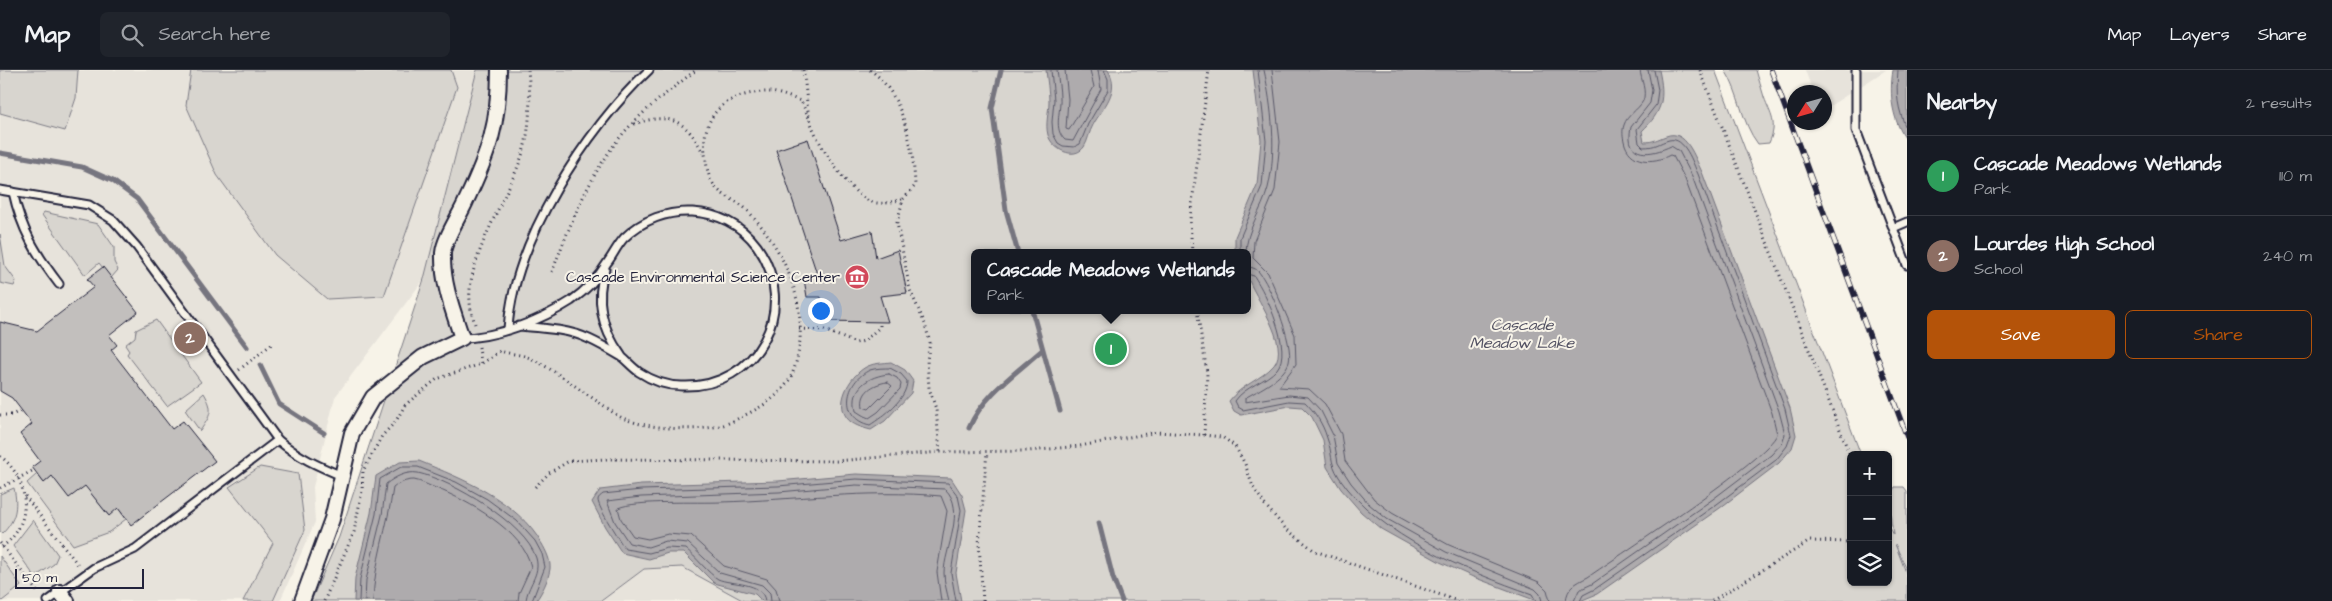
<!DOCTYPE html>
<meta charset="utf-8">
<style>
body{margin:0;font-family:"Architects Daughter",sans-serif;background:#20242c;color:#f1f3f6}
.controls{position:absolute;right:15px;bottom:15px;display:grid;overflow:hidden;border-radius:8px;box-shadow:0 1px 4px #0004}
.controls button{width:45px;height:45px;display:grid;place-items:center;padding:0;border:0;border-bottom:1px solid #363941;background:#171b24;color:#f1f3f6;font:25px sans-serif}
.compass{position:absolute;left:1787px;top:15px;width:45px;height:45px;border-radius:50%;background:#171b24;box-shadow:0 1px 4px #0004;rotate:233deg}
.scale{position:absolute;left:15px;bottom:12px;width:129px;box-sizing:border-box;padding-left:5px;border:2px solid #22223b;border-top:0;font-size:14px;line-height:18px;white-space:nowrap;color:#22223b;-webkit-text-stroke:4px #f7f3e8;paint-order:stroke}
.you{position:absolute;left:820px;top:240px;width:18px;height:18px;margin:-12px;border:4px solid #fff;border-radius:50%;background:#1a73e8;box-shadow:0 0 0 8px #1a73e833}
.badge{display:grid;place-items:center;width:32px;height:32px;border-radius:50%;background:#b45309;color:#fff;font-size:16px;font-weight:700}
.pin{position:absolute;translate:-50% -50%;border:2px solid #fff;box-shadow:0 1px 5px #0006}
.popup{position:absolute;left:971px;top:179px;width:280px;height:65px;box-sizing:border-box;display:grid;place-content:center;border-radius:8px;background:#171b24;filter:drop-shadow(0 1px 4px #0005);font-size:16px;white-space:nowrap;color:#9ea1a6}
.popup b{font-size:19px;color:#f1f3f6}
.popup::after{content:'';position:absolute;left:50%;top:100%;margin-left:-10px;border:10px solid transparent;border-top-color:#171b24}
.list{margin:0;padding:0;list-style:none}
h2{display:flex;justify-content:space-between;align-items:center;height:65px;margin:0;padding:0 20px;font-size:21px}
h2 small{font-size:16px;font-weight:400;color:#9ea1a6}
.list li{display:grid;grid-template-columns:32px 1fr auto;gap:15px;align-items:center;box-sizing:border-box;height:80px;padding:0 20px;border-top:1px solid #363941}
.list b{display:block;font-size:19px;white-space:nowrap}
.list p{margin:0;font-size:16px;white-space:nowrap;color:#9ea1a6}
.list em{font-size:16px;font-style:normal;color:#9ea1a6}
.actions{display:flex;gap:10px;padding:15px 20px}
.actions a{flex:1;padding:11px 0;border:1px solid #b45309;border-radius:8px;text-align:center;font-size:18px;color:#b45309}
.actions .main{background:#b45309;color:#fff}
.icon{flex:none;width:28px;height:28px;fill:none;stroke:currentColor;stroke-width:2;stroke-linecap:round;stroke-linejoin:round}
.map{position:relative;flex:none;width:1907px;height:531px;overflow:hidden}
header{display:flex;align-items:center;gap:30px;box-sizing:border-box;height:70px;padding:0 25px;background:#171b24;border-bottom:1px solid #363941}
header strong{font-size:24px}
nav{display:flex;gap:28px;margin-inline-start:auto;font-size:18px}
.search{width:350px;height:45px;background:#20242c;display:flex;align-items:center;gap:12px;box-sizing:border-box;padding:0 18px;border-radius:8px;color:#9ea1a6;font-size:19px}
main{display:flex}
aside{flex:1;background:#171b24}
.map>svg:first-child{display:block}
.built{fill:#e7e3db}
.green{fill:#d8d5cf;stroke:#7d7c85;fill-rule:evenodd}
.water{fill:#aeabad;stroke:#76747f}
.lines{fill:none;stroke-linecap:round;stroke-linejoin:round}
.shore{stroke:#5a5969;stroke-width:1}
.stream{stroke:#76747f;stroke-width:5}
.building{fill:#c2bfbd;stroke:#22223b}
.lane-casing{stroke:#22223b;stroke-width:11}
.street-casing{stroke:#22223b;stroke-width:18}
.path{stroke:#22223b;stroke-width:3;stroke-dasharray:1 4;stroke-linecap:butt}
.lane{stroke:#f7f3e8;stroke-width:7}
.street{stroke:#f7f3e8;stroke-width:14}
.rail-casing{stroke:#22223b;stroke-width:5.5}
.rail{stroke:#f7f3e8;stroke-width:4;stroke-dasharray:11;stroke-linecap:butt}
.labels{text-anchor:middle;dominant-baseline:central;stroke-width:4;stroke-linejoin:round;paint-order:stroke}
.poi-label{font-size:15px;fill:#22223b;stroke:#f7f3e8;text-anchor:end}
.water-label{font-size:16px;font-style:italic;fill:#535263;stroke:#f7f3e8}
</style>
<header>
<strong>Map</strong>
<div class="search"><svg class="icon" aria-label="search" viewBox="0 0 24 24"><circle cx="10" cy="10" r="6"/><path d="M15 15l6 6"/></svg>Search here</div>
<nav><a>Map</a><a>Layers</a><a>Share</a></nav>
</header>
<main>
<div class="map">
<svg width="1907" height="531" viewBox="0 0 1907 531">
<rect width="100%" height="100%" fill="#f7f3e8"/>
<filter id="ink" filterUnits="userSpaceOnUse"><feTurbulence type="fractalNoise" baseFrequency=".02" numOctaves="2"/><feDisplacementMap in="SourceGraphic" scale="10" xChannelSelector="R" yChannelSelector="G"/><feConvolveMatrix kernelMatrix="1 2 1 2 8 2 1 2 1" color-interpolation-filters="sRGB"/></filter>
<g filter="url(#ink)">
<g class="built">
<path d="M0,0H477L424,209L335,327L313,417L315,452L280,531H0Z"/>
<path d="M1805,0H1886L1825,39L1824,22H1813Z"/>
<path d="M682,497L744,531H601L644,499Z"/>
</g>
<g class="green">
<path d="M0,0H78L76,28L65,61L0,43Z"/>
<path d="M191,0H451L457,17L384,226L327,229L275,185L217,105L186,35Z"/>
<path d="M477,0H1715L1861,385H1851V512H1888V456L1893,465L1888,427L1895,417H1904L1907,421V500L1895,474L1907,505V531H744L682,497L644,499L601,531H311L339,467L424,209ZM975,183H1247V240H975Z"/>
<path d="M1725,0H1756C1759,9 1761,18 1764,27C1771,46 1778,53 1769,73L1758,74C1741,52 1740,23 1725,0Z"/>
<path d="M44,142L98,154L114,177V192L118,200L111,208L99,193L85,205L42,145Z"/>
<path d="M0,164L5,196L16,211L14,216L0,213Z"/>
<path d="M156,250L201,312L167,336L127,284L129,281L125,275L135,267L136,260Z"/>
<path d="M204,323C214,340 211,345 200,361L185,340Z"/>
<path d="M260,397L298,404L305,460L273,531H243L273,473L229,417Z"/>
<path d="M37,404L44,413L52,406L85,415L108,445L118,438L126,449L109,462L73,475L27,413Z"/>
<path d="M14,418C18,437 16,450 2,464L0,462V424Z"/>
<path d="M33,450L58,485L54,494L35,507L13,476Z"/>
<path d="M0,486L21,516L2,531H0Z"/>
</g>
<g class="water">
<path d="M1046,0H1108C1121,21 1103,37 1093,55C1089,62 1088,71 1084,77C1074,91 1052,79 1048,65C1045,54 1049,42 1049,31C1049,21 1047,10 1046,0Z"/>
<path d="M1253,0H1659C1665,28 1663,41 1642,61L1644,72C1654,72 1657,69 1666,66C1686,58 1695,88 1702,102L1790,338L1796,365L1792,378L1779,393L1720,438L1597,524L1580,531H1537L1473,507L1440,492L1381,459L1361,442L1341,419L1327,397L1323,370L1312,347L1302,337L1290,336L1241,345L1234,341L1229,331C1241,315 1261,310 1274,295C1291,275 1254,226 1247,206C1245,200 1247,189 1247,183L1235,182V167L1257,115L1261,70Z"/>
<path d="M1893,0H1907V71C1892,50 1889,25 1893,0Z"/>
<path d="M891,292L905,300L913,311L911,323L885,351L871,360C863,358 852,355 847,348C834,331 852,303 868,296C874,293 884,293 891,292Z"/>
<path d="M419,391C463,409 517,430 542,474C546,481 551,491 550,499C548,511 542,522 536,531H354L355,508L371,443L376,406L400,392Z"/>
<path d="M856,404L951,408L962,425L966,440L956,503L961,531H762L755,524L714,513L684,483H668L649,489L622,483L605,457L592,432L600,420L641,415L778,411Z"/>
</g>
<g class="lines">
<g class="shore">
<path d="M1051,0L1054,30L1052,52L1053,64L1058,73L1063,76L1074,77L1080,74L1088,54L1108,20V9L1104,0"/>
<path d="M1057,0C1058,9 1060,19 1060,28C1061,42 1053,59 1065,70L1073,71L1101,19L1098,0"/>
<path d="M1065,0L1068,29L1066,59L1069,60L1094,17L1090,0"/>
<path d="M1272,0L1280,72L1275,120L1254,171L1253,188L1268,203L1295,265L1296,294L1279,317L1309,319L1325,334L1341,364L1345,391L1374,429L1392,443L1449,475L1539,512L1547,520L1550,531"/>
<path d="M1898,0C1896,27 1897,36 1907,61"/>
<path d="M1240,183V168L1262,116L1266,71L1258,0"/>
<path d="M1246,183C1246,159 1262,141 1268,118C1277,81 1272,37 1264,0"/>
<path d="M1247,197C1251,197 1255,198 1258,201C1270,214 1294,274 1289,292C1283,309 1260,319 1245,328V332L1289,325L1308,327L1321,341L1333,365L1338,393L1351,413L1369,434L1387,449L1446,482L1535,519L1540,524L1542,531"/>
<path d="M1247,204L1254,206C1266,224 1293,280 1277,299C1266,312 1245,316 1235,331L1238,337L1243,340L1289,331L1305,332C1315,342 1323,354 1327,368C1333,384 1329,391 1339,407C1379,467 1467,501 1532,524L1536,531"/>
<path d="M890,298L901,304L907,311C907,329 884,346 870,355C838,348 845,311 870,300C876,298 884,298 890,298Z"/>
<path d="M889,304L897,308L901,314L900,319L878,342L869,348L864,346L856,341C850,317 869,306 889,304Z"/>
<path d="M887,312L892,316L869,339L863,337C860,322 873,314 887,312Z"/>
<path d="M359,531L360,509L376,444L380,409L401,397H418L456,412L487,429L517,451L535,471L542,484L545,497L532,531"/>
<path d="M365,531L366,510L382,445L386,414C395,407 406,401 418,403C451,410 526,454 536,488C541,505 527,515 526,531"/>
<path d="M373,531C374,493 388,456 393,418C399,413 406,410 414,410C421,411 429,416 436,418C468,431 524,461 531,497L519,523L518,531"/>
<path d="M765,531C763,511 731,515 718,509C709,504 695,486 686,479L667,478L649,483L625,479C620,471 598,438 598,430C598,427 601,426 603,424L641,420L778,416L856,409L948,413L958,426L961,440L951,503L956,531"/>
<path d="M771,531L770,523L762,515L720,503L688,473L666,471L648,477L629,473L615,452L607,431L641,427L779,422L856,415L945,419C967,439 944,480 944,503C944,512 947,522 949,531"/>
<path d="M779,531L776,519L767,509L724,496L691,466L668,464L648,469L633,466L621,449L618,438C636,430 697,433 721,432C795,430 867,419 941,426L947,441L937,502L941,531"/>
<path d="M1566,531C1567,517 1576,513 1588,507C1618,486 1769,388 1777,364L1772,343L1685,109L1673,86L1670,85C1653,94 1629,94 1624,71C1623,66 1622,61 1624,55C1627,45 1638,40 1643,31C1647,21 1641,10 1640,0"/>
<path d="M1574,531L1579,520L1592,514L1713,429L1771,385L1782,373L1785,364L1779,341L1692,106L1679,81L1671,76C1652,85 1624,90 1631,57L1650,33L1652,20L1648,0"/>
<path d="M1580,531L1583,525L1595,519L1717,434L1776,390L1787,376L1791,365L1785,339L1698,104C1693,94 1685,66 1669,70C1658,73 1657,77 1643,77L1639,73L1637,59L1656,35L1658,20L1654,0"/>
</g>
<g class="stream">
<path d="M1001,0L992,38L1006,140L1018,183"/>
<path d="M0,83L82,97L113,111L137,129L247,277"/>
<path d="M1032,240L1060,341"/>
<path d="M260,295L279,334L324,363"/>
<path d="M969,358C983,325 1016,303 1042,280"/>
<path d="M1099,453L1113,508L1122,531"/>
</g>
</g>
<g class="building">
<path d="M808,69L841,170L872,161L876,188L898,180L907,223L880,226L888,252L822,251L821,227H807L804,209L817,204L776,80Z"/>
<path d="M103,197L138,242L109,265L117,275L111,280L172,359L183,351L215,391L131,455L118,438L109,446L85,416L69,428L52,406L44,413L32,397L40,391L20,364L32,354L12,328L0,321V252L37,261L94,217L87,209Z"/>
</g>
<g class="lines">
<defs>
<g id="lane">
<path d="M1856,0V60L1907,195"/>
<path d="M0,120L89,135L113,150L137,177L278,370C298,387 318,396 342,406"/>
<path d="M13,122C21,159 36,184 59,214"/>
<path d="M1893,158L1907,152"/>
<path d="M605,199C595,230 602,259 621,285"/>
<path d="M508,259C513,172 586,59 649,0"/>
<path d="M462,268C498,267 540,251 571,231C585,221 598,208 607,193C613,185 617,176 624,168C661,131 725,133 757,176C801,238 757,319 682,316C667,316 651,310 639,302C633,298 628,292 622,287C612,281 600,274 589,269C568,259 542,258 519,256"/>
<path d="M48,531L94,498L135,479L278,370"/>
</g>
<g id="street">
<path d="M60,522L67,531"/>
<path d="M302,531L332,449L352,363L373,327L423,287L462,268C453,241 442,213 443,183C444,169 460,145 466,131C489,82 499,55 499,0"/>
</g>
</defs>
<use href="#lane" class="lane-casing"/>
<use href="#street" class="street-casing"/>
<g class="path">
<path d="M803,0C806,15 806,31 809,46C813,68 850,126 872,132C883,135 892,132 902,129"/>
<path d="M870,0C903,22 914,79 915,116L903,129L897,153L910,220L925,254L930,273L927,290L929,318L936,339L940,382"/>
<path d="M1700,0L1851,388"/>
<path d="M634,54C669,42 687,50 703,83"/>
<path d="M1192,183L1190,149L1209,0"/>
<path d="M552,202C569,158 586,113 614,75C636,45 667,23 696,0"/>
<path d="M1197,240L1207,303L1204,365"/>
<path d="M475,254C473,247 470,239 470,231C466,192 506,129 520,91C531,63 531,29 528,0"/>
<path d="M799,259L824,260L856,273L864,271L880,257V252"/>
<path d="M479,277L481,294"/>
<path d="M239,300L273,273"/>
<path d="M0,345H12L22,340"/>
<path d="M0,386C31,409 34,457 0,478"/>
<path d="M535,417L549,403L569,391L607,389L836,391L940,382L1029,381L1080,376L1157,362L1204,365L1222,367L1235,376L1245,394L1253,417L1265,435L1285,458L1315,481L1458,531"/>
<path d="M0,418L34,400"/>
<path d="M25,426L79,496"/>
<path d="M0,473L39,524"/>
<path d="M324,531L354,462L362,421L363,401L382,366L396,351L405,335L437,309L481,294L500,281C509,284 521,284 530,288C552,298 581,321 603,335C610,340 617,346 625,349C648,359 699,362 723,355C730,353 737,349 743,346C764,336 784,324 793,302C814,245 787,181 747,140C736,129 720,127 712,112C708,105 707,98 706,90C698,48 723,24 764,22C776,21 789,27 801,31L809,48"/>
<path d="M983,531L979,474L987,382"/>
<path d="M1712,531L1810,471L1851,472"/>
</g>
<use href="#lane" class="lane"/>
<use href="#street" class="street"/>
<defs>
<path id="rail" d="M1771,0L1907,367"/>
</defs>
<use href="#rail" class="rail-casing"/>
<use href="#rail" class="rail"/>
</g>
</g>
<defs>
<symbol id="museum-disc" viewBox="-11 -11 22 22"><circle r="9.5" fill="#d1495b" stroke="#f7f3e8"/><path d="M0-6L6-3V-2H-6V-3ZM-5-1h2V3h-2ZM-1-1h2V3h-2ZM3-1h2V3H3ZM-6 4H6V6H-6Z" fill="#fff"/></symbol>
</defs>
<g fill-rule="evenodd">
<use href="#museum-disc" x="843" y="193" width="28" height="28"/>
</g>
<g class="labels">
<g class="poi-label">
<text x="840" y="207">Cascade Environmental Science Center</text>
</g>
<g class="water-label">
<text x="1522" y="255">Cascade<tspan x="1522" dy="18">Meadow Lake</tspan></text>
</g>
</g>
</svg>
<div class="controls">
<button>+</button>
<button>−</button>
<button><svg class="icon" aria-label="layers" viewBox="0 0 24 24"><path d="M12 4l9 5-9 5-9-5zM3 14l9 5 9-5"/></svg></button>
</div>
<svg class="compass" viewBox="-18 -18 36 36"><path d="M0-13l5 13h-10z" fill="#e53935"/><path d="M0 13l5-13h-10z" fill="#9ea1a6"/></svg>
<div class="scale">50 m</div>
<div class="you"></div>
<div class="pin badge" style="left:1111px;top:279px;background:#2e9e5b">1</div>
<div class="popup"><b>Cascade Meadows Wetlands</b>Park</div>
<div class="pin badge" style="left:190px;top:268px;background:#8d6e63">2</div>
</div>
<aside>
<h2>Nearby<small>2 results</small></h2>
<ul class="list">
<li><span class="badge" style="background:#2e9e5b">1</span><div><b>Cascade Meadows Wetlands</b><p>Park</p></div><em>110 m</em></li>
<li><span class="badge" style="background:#8d6e63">2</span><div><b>Lourdes High School</b><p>School</p></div><em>240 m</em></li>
</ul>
<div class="actions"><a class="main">Save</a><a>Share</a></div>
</aside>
</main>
